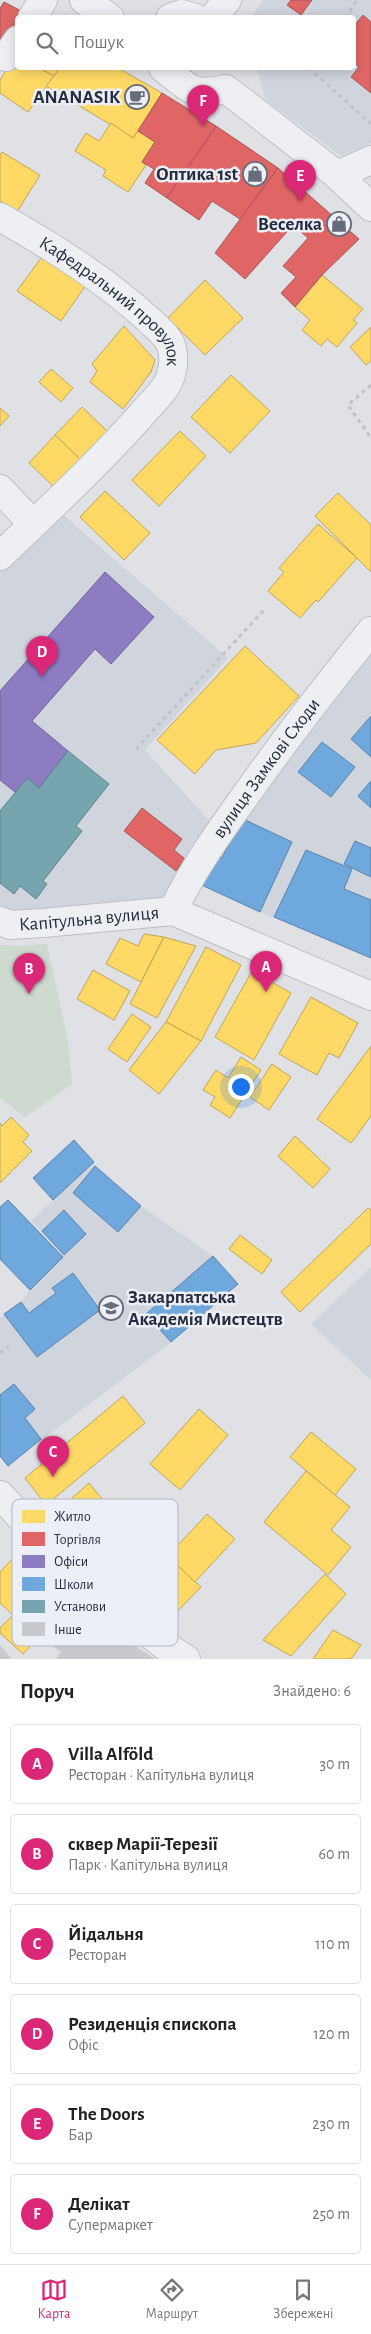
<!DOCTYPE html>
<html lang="uk">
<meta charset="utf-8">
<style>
body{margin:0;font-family:"Alegreya Sans",sans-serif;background:#f2f2f2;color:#222}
.you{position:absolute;left:240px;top:1086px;width:18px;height:18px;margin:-12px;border:4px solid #fff;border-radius:50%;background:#1a73e8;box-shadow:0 0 0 8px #1a73e833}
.badge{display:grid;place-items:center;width:32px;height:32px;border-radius:50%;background:#db2777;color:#fff;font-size:16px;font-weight:700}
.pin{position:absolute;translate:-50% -41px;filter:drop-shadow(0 1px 2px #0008)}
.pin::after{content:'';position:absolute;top:26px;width:18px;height:15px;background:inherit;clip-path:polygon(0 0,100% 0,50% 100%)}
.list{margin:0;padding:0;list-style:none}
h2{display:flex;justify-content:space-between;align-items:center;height:65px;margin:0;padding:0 20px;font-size:21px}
h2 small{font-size:16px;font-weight:400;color:#767676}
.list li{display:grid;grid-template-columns:32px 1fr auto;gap:15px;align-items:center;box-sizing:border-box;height:80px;margin:0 10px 10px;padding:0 10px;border:1px solid #e0e0e0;border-radius:5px}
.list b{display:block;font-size:19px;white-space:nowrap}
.list p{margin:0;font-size:16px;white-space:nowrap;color:#767676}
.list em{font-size:16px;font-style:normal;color:#767676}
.icon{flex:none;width:28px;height:28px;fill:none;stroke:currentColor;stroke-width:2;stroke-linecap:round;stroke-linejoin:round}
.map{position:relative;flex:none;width:371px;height:1659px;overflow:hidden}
.search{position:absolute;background:#fff;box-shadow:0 2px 12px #0003;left:15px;right:15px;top:15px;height:55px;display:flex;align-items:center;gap:12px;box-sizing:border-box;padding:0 18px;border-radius:5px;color:#767676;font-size:19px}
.sheet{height:605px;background:#fff}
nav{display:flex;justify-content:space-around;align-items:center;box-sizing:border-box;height:70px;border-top:1px solid #e0e0e0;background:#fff;font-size:14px;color:#767676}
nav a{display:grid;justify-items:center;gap:2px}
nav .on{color:#db2777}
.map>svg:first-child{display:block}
.built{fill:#d0d4dc}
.green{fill:#ced9cf}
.homes{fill:#ffd966;stroke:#bea55a}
.shops{fill:#e06666;stroke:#a8555a}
.offices{fill:#8e7cc3;stroke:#6e649b}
.schools{fill:#6fa8dc;stroke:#5983ad}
.public{fill:#76a5af;stroke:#5e818d}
.building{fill:#c7c9cd}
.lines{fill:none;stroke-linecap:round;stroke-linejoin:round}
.minor-casing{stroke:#bdbfc3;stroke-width:30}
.path{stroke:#c1c2c8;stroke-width:3;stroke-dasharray:4 4;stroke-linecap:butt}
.minor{stroke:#eeeff2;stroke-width:28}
.labels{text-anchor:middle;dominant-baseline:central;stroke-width:5;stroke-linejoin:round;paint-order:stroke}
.poi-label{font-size:19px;font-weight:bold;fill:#252d3f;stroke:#eceff5;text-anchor:end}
.street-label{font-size:19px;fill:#252d3f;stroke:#eceff5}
.key{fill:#eceff5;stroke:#b0b5be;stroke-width:1}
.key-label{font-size:14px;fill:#252d3f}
</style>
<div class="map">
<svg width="371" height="1659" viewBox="0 0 371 1659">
<rect width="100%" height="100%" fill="#dfe1e5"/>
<g class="built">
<path d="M263,0H371V143L341,156L265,99L257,68H354V18H251Z"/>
<path d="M61,513L228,658L145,750L213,825L171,901L65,914L0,912V567Z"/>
<path d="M371,644V958L260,912L210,852Z"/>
<path d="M94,1162L95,1166L141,1206L213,1256L238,1284L171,1342L8,1466L0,1456V1318L21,1302L30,1290L63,1257L64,1255L31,1221Z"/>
<path d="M371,1267V1380L311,1324Z"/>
</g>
<path class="green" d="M47,944L68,1041L72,1084L25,1117L0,1098V945L20,946Z"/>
<g class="homes">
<path d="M16,54L18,68H39L54,76L28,112L0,93V80Z"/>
<path d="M39,68H60L54,76Z"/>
<path d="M60,68H118L162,93L133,138L46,86Z"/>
<path d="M111,123L133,138L138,131L155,142L142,162L146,165L128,192L103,176L106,170L75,151L86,133L99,141Z"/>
<path d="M2,152L40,175L17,212L0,201V155Z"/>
<path d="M44,254L86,285L61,321L17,291Z"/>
<path d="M322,275L363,309L353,320L357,323L337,347L327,339L321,346L302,330L310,320L295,307Z"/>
<path d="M205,280L243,318L205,355L168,318Z"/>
<path d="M124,326L155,360L151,372L123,409L90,382L97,371L92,364Z"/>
<path d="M371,327V361L366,365L350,347Z"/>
<path d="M51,369L73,388L61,402L39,382Z"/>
<path d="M231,375L270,411L230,453L191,417Z"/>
<path d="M82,407L109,433L82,461L55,435Z"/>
<path d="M0,408L9,416L0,426Z"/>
<path d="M180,431L206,456L159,506L132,480Z"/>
<path d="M55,435L82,461L56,489L29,463Z"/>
<path d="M105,491L150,533L124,560L80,517Z"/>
<path d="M338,493L371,525V572L315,516Z"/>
<path d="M318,524L357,558L318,602L316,600L300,618L268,591L284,572L279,568Z"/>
<path d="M245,646L299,696L256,743L216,750L195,774L157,740Z"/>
<path d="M144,934L164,937L141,982L106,964L120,938L138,946Z"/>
<path d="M164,937L196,946L157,1018L130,1004Z"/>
<path d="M206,947L241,965L201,1041L166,1022Z"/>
<path d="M93,970L130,991L114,1020L77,999Z"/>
<path d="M252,971L291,993L254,1060L215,1037Z"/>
<path d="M311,997L358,1023L339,1058L329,1053L317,1075L279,1054Z"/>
<path d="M132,1014L151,1027L127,1062L108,1049Z"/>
<path d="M166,1022L201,1041L159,1094L129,1070Z"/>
<path d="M371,1046V1116L351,1143L317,1119Z"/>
<path d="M241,1057L261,1070L230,1118L210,1105L215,1097L203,1090L216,1070L228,1078Z"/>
<path d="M272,1064L291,1077L269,1110L250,1097Z"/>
<path d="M11,1117L29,1135L23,1142L32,1151L0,1183V1123L2,1126Z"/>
<path d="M295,1136L330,1169L313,1188L278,1156Z"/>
<path d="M368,1208L371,1210V1244L300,1312L281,1292Z"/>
<path d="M240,1235L272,1260L262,1274L229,1249Z"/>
<path d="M123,1396L145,1423L46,1505L25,1478Z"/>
<path d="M199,1409L228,1435L180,1490L150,1464Z"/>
<path d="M311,1432L356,1469L335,1495L290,1457Z"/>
<path d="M306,1471L350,1507L331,1530L351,1547L328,1575L264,1522Z"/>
<path d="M89,1483L103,1500L92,1510L85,1502L80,1506L98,1525L82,1542L54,1514Z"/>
<path d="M111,1511L136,1534L149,1519L171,1539L161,1550L201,1587L167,1622L82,1542Z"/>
<path d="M207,1514L235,1539L195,1582L168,1556Z"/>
<path d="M17,1554L69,1604L23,1654L0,1633V1628L13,1615L0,1603V1572Z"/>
<path d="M325,1574L346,1594L291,1656L263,1640Z"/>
<path d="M333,1630L361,1645L351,1659H313Z"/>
</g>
<g class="shops">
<path d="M291,0H312L301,15L287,5Z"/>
<path d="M4,2L27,14L25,18H18V29L0,58V8Z"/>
<path d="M363,15L371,22V93L351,77L359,67L354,63V26Z"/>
<path d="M162,93L216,126L167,198L145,183L154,169L142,162L155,142L138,131Z"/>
<path d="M216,126L278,168L240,219L212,201L199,220L167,198Z"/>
<path d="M278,168L359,239L322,275L295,307L281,293L296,277L283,266L308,238L293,225L245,279L215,253Z"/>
<path d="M142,808L182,839L174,850L185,859L176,871L124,831Z"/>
</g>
<path class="offices" d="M105,572L154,617L111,664L95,649L32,721L68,751L39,788L27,778L15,792L0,780V691Z"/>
<g class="schools">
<path d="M371,716V757L351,739Z"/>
<path d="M322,742L355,767L331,797L298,772Z"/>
<path d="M371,781V808L358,796Z"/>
<path d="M241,818L292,842L260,912L195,882L210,852L222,858Z"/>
<path d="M355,841L371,848V877L344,864Z"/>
<path d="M306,850L352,869L344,889L371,900V958L274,917Z"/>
<path d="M74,1140L94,1162L53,1200L33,1178Z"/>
<path d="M95,1166L141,1206L118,1232L73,1193Z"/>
<path d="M8,1200L63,1257L30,1290L0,1259V1207Z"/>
<path d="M64,1210L86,1234L64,1255L42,1231Z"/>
<path d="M213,1256L238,1284L171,1342L146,1314Z"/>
<path d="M73,1273L100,1310L37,1357L4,1314L21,1302L29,1313L56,1293L52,1288Z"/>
<path d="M14,1384L35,1409L25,1418L41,1439L8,1466L0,1456V1395Z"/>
</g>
<path class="public" d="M68,751L109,784L76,826L82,831L43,881L47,884L36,899L20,886L14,894L0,883V811L27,778L39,788Z"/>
<g class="building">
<path d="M69,1604L155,1659H56L61,1652L39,1637Z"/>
<path d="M0,1645L12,1659H0Z"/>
</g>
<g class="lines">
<defs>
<g id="minor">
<path d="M84,0L110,18"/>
<path d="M32,18L43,0"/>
<path d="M170,18L182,14L195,18"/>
<path d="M213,18L227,0"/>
<path d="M6,57L18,40"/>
<path d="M163,68C189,88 192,97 226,89"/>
<path d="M226,89L337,175L371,207"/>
<path d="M337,175L371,160"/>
<path id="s1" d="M0,217C53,247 104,279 149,320C157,328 170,337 172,349C174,357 173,368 171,375C167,390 151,403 142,414C98,464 48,510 0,556"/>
<path d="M0,489L33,524"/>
<path id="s2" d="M173,911C193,868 220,831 248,792C287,737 328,684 371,631"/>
<path id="s3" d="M0,921L10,925L43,923L173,911L371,996"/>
<path d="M0,1495L65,1565L165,1646L186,1659"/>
</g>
</defs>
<use href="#minor" class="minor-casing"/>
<g class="path">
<path d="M345,18L357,0"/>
<path d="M309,68L371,124"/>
<path d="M371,385L348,405L371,438"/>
<path d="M136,749L264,610"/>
<path d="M0,1353L9,1346"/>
</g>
<use href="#minor" class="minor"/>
</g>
<defs>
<symbol id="cafe-ring" viewBox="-11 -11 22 22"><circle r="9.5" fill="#eceff5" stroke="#666c79" stroke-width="1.5"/><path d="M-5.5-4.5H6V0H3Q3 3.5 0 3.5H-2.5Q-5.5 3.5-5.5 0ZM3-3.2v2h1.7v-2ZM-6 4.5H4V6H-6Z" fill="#666c79"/></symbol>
<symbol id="shop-ring" viewBox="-11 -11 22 22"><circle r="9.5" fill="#eceff5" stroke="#666c79" stroke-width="1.5"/><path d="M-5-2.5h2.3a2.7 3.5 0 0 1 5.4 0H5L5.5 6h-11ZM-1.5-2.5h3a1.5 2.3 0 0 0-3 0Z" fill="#666c79"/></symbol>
<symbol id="university-ring" viewBox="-11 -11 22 22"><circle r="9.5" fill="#eceff5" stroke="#666c79" stroke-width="1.5"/><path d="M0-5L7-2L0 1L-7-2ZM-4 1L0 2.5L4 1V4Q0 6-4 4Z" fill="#666c79"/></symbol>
</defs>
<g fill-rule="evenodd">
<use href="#cafe-ring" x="123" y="83" width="28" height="28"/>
<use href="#shop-ring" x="241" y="160" width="28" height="28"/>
<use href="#shop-ring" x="325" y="210" width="28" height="28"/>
<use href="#university-ring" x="97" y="1294" width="28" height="28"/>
</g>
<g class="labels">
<g class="poi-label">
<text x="120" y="97">ANANASIK</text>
<text x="238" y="174">Оптика 1st</text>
<text x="322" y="224">Веселка</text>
<text x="128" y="1297" text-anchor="start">Закарпатська<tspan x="128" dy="22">Академія Мистецтв</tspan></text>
</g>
<g class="street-label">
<text stroke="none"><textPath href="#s1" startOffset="142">Кафедральний провулок</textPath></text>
<text stroke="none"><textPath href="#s2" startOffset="171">вулиця Замкові Сходи</textPath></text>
<text stroke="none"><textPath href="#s3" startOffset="90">Капітульна вулиця</textPath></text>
</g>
</g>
<rect x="12" y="1499" width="166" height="147" rx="8" class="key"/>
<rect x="22" y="1510" width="23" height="13" fill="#ffd966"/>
<rect x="22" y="1532" width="23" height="14" fill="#e06666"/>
<rect x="22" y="1555" width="23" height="13" fill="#8e7cc3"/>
<rect x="22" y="1577" width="23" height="14" fill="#6fa8dc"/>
<rect x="22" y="1600" width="23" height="13" fill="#76a5af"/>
<rect x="22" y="1622" width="23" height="14" fill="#c7c9cd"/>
<g class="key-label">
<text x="54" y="1521">Житло</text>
<text x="54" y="1544">Торгівля</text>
<text x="54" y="1566">Офіси</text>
<text x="54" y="1589">Школи</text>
<text x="54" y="1611">Установи</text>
<text x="54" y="1634">Інше</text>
</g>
</svg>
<div class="you"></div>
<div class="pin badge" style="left:266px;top:992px">A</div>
<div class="pin badge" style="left:29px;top:994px">B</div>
<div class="pin badge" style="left:53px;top:1477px">C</div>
<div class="pin badge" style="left:42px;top:677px">D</div>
<div class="pin badge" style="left:300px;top:201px">E</div>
<div class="pin badge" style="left:203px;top:126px">F</div>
<div class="search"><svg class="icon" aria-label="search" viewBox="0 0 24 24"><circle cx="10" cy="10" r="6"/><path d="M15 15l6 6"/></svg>Пошук</div>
</div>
<section class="sheet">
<h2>Поруч<small>Знайдено: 6</small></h2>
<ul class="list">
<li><span class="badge">A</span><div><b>Villa Alföld</b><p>Ресторан · Капітульна вулиця</p></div><em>30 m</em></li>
<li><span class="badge">B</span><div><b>сквер Марії-Терезії</b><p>Парк · Капітульна вулиця</p></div><em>60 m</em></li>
<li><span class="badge">C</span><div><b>Йідальня</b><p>Ресторан</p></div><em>110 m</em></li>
<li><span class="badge">D</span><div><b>Резиденція єпископа</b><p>Офіс</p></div><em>120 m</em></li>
<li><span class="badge">E</span><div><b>The Doors</b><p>Бар</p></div><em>230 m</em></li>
<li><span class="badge">F</span><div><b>Делікат</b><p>Супермаркет</p></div><em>250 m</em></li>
</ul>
</section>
<nav>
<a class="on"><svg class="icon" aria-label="map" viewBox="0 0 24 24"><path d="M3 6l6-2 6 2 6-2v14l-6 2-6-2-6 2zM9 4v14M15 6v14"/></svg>Карта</a>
<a><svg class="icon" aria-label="directions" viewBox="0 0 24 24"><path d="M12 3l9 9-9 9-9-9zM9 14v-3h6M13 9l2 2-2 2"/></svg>Маршрут</a>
<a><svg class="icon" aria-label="saved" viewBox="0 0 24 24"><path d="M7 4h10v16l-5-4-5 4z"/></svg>Збережені</a>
</nav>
